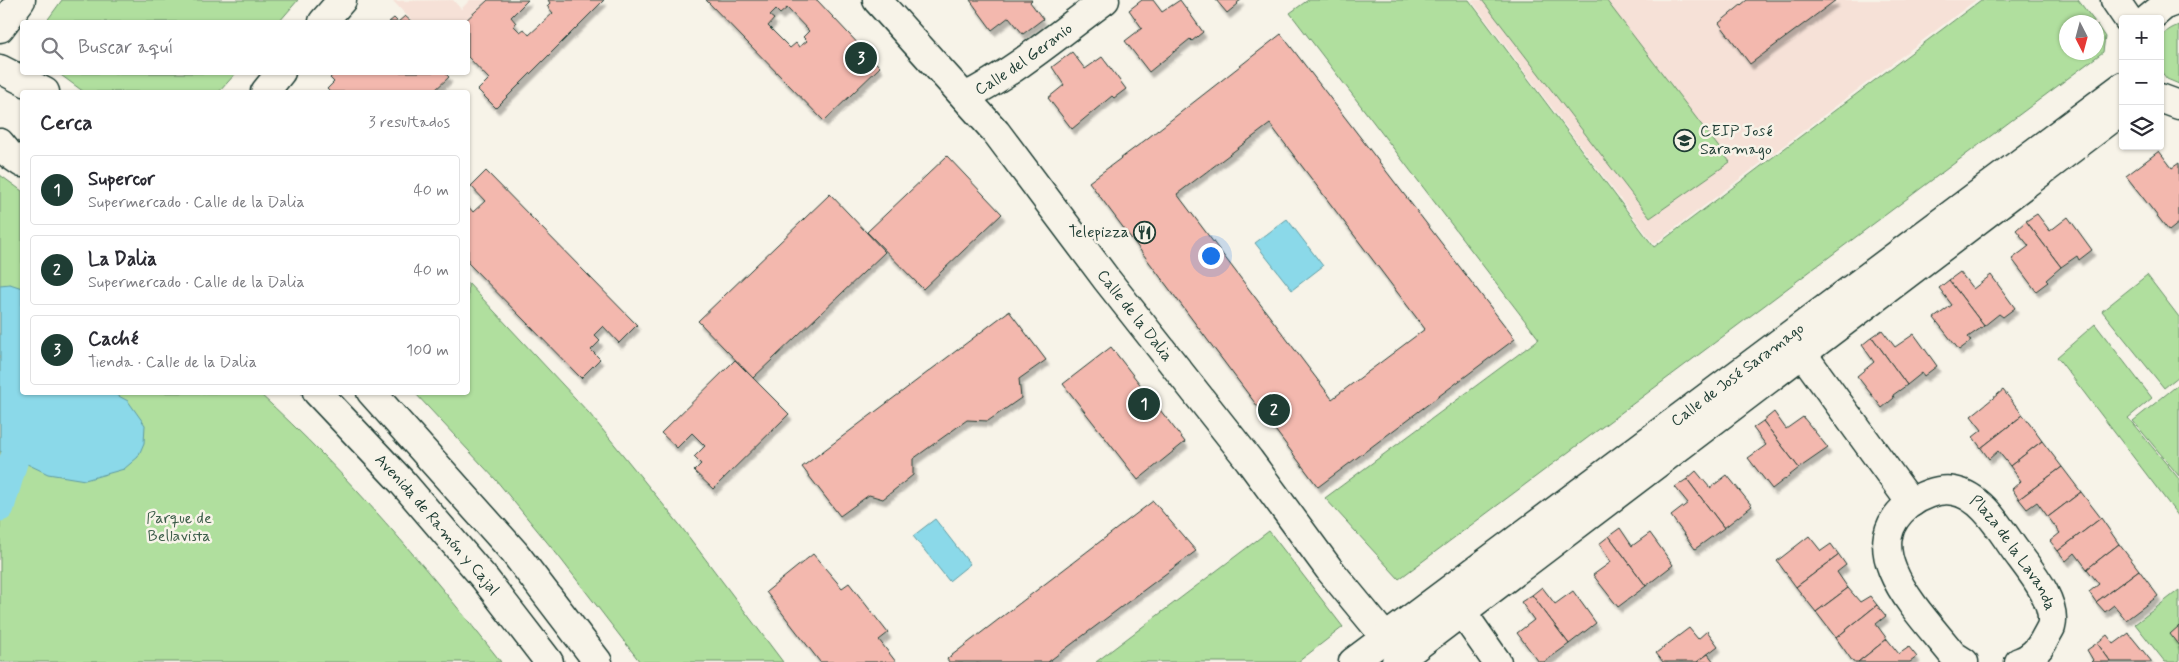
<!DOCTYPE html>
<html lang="es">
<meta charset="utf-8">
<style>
body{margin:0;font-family:Mynerve,sans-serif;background:#f2f2f3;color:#2b2b33}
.controls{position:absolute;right:15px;top:15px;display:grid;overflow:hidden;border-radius:5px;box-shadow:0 1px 4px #0004}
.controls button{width:45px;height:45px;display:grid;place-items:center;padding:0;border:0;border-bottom:1px solid #e1e1e2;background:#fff;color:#2b2b33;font:25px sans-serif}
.compass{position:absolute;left:2059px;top:15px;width:45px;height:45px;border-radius:50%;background:#fff;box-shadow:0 1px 4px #0004;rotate:174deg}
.you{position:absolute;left:1210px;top:255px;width:18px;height:18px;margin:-12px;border:4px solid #fff;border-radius:50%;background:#1a73e8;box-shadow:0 0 0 8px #1a73e833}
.badge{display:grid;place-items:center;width:32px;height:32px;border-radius:50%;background:#1f3d34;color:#fff;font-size:16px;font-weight:700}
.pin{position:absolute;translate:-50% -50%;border:2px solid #fff;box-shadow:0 1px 5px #0006}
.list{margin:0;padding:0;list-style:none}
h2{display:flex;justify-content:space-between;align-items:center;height:65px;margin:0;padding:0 20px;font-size:21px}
h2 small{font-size:16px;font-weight:400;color:#7c7c81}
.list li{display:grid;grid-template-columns:32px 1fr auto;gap:15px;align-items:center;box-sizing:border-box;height:70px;margin:0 10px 10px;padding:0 10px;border:1px solid #e1e1e2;border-radius:5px}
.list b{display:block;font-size:19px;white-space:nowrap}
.list p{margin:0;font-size:16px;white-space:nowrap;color:#7c7c81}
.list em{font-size:16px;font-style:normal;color:#7c7c81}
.icon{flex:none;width:28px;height:28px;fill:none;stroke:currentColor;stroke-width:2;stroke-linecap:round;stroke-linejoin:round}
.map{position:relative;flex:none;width:2179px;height:662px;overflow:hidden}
.search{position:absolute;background:#fff;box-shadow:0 1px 4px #0004;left:20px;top:20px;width:450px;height:55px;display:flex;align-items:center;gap:12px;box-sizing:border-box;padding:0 18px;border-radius:5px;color:#7c7c81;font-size:19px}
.panel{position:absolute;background:#fff;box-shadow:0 1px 4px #0004;left:20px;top:90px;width:450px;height:305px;border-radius:5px}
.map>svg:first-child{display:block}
.built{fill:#f6e1d7}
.green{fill:#b0df9e;stroke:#688e69}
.water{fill:#8bd9e9;stroke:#609ba1}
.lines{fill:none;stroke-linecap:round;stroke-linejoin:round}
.canal{stroke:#8bd9e9;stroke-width:29}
.building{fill:#f3b8ae;stroke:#1f3d34;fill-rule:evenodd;filter:url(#shadow)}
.street-casing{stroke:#1f3d34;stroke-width:31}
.secondary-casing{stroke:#1f3d34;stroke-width:31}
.street{stroke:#f7f3e8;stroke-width:28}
.secondary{stroke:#f7f3e8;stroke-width:28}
.labels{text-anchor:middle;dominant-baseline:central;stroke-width:5;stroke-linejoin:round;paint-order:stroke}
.street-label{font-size:16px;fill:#1f3d34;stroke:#f7f3e8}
.poi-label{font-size:16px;fill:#1f3d34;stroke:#f7f3e8;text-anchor:start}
.park-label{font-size:16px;fill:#3c5d49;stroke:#f7f3e8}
</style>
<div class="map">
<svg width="2179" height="662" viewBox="0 0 2179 662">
<defs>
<filter id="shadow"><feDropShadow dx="3" dy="5.5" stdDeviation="1" flood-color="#0004"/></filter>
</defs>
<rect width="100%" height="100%" fill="#f7f3e8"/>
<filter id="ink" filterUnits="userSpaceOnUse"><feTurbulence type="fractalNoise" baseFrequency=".02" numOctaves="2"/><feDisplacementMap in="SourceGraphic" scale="10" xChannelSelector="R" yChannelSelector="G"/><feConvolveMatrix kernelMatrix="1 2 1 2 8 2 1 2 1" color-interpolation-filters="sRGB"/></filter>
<g filter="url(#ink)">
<g class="built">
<path d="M453,0L461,9L470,0H488L464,22H413L393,1Z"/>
<path d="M1471,0H1976L1654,244Z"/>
</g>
<g class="green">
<path d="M62,0H298L279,22H46Z"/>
<path d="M1308,0H1469L1654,247L1981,0H2078L2095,22H2066V52H2096L2097,25L2105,37L2103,52L1399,579L1325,498L1539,339L1290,13Z"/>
<path d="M1482,0H1606L1730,162L1650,218Z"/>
<path d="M2179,25V84L2167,79L2160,70C2160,48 2154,34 2179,25Z"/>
<path d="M58,73H236L219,92H84Z"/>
<path d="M0,175L22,191V392L259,393C348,474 426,567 501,662H0Z"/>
<path d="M2147,275L2179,317V376L2164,388L2102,311Z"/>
<path d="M468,283L589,413L679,524L783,662H640L560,558L496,480L415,393L468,392Z"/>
<path d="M2095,324L2152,398L2128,418L2179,479V517L2057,357Z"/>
<path d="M2179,384V476L2133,421Z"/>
<path d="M1269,531L1343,627L1298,662H1096Z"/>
<path d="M2179,590V662H2165L2135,624Z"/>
</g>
<g class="water">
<path d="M1287,219L1323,266L1292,290L1255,243Z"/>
<path d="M10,284L22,288V392L113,393L128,401L145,425L144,443L138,457L124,469L85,480L48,474L0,451V285Z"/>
<path d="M935,519L970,564L949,581L913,536Z"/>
</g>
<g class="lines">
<path class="canal" d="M0,507L14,459"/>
</g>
<g class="building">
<path d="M488,0H528L511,17L516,23L514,26L520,32L524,29L529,35L553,13L547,6L550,3L548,0H604L496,108L478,90L489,79L468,57V22H464Z"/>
<path d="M706,0H817L880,67L824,121ZM787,8L809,31L803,37L807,41L799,47L796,43L790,48L768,26L774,19L770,16L776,10L780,14Z"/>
<path d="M970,0H1032L1030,2L1043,19L1023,34L1009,17L992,30Z"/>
<path d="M1142,0H1153L1162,12L1180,0L1203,32L1192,41L1190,39L1149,72L1125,41L1142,28L1129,10Z"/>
<path d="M1216,0H1241L1237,3L1238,4L1227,13Z"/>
<path d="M1747,0H1836L1750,64L1719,23Z"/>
<path d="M405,16L412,22H389L394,18L398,22Z"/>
<path d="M1281,34L1515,339L1318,487L1089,182L1144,141ZM1270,124L1425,329L1332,399L1177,194Z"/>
<path d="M1072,52L1085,69L1102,57L1126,89L1114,98L1112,96L1072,129L1048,98L1064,85L1052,67Z"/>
<path d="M336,72H444L449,77L433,92H330L327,89L334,82L330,78Z"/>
<path d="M2159,151L2172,168L2179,163V223L2169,231L2126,176Z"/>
<path d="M947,156L1002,214L923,289L867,232Z"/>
<path d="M486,171L637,325L619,343L603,326L594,335L600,341L591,350L600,359L581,378L468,263V206L473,212L485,201L471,186Z"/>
<path d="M830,194L885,252L753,378L698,321Z"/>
<path d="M2037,214L2050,231L2068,217L2092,250L2079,260L2077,256L2061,267L2026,221Z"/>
<path d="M2026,221L2061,267L2046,280L2048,282L2036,291L2012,259L2029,246L2016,230Z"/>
<path d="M1960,272L1973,289L1991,275L2015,308L2003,317L1999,314L1984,326L1949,280Z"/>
<path d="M1949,280L1984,326L1968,337L1971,341L1959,350L1934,318L1952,305L1939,288Z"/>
<path d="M1009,311L1046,360L1019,379L1021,398L988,421L967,420L913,459V475L883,499L869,495L840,516L802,467Z"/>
<path d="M1882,330L1895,347L1914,334L1937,366L1924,376L1922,373L1907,385L1872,337Z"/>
<path d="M1872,337L1907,385L1893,395L1894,398L1882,408L1857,376L1874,362L1862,345Z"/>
<path d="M1111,347L1185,442L1138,480L1063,384Z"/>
<path d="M735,360L789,414L713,489L694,471L701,464L694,457L705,446L692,433L677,448L661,433Z"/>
<path d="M2003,390L2023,415L1981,448L1973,437L1982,430L1971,416Z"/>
<path d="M1774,412L1786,429L1803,417L1828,448L1799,468L1763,421Z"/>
<path d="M2023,415L2042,441L2010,466L1998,451L1989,459L1981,448Z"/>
<path d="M1763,421L1799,468L1772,489L1748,458L1766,445L1753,428Z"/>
<path d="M2042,441L2062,467L2019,499L2012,489L2021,481L2010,466Z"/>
<path d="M2062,467L2081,492L2048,517L2037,502L2027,509L2019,499Z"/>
<path d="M1696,471L1710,488L1727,475L1752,506L1724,528L1687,479Z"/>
<path d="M1687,479L1724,528L1695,549L1671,516L1688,503L1675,487Z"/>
<path d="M2081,492L2101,518L2058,551L2050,541L2060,533L2048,517Z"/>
<path d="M1153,501L1196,551L1048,662H949L947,659Z"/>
<path d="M2101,518L2119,544L2087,569L2075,553L2066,561L2058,551Z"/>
<path d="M1620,528L1632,546L1650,533L1673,565L1646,586L1609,536Z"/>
<path d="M1609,536L1646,586L1618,607L1593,575L1611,562L1599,544Z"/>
<path d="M1809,536L1821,551L1831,544L1839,555L1796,587L1777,561Z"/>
<path d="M2119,544L2139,570L2096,602L2089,592L2099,584L2087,569Z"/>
<path d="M813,554L842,588L849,583L888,633L879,640L896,662H820L766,592Z"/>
<path d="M1839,555L1846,565L1837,572L1848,588L1816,612L1796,587Z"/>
<path d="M2139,570L2158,596L2126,620L2114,605L2105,612L2096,602Z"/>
<path d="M1542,587L1555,604L1573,591L1596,623L1569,644L1532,595Z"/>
<path d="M1848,588L1860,602L1870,596L1877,605L1836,638L1816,612Z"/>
<path d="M1532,595L1569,644L1544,662H1539L1517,633L1534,620L1521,602Z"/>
<path d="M1877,605L1886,616L1876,624L1887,639L1858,662H1853L1836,638Z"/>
<path d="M2179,626V646L2170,634Z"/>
<path d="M1689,628L1698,639L1707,631L1718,646L1697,662H1663L1656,653Z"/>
<path d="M2129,633L2130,635L2152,662H2111L2097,643L2107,635L2114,644Z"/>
<path d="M1887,639L1899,654L1909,647L1917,657L1910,662H1858Z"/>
<path d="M2097,643L2111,662H2091L2093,660L2087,650Z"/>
<path d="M1708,654L1714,662H1697Z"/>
</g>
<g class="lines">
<defs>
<g id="street">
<path id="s1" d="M877,0L996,132L1107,280L1249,460L1329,569L1385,637"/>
<path d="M323,22L342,0"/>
<path d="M0,28L21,0"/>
<path d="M265,92L281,72"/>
<path id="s2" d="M965,97C1016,71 1059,34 1105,0"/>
<path d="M1802,353L1911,503"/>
<path d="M1462,612L1497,662"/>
<path id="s3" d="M1964,662L1953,655C1923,616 1852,550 1908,505C1920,496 1938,488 1954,491C1982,496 2000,529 2015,550C2028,568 2058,602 2051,627C2049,631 2046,636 2044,640C2039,650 2029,659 2019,662"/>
</g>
<g id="secondary">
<path d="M2115,0L2128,19"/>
<path d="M2148,19L2165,5L2179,0"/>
<path d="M0,69L45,92"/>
<path d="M2160,98L2179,105"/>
<path d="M0,143L9,154L22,163"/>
<path id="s4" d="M317,392L403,483L485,579L549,662"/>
<path d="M371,392L514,552L598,662"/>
<path id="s5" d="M1353,662L2123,86"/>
<path d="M1396,662L2123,110"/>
</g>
</defs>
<use href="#street" class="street-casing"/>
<use href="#secondary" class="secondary-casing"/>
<use href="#street" class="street"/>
<use href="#secondary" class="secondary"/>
</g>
</g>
<defs>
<symbol id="school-ring" viewBox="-11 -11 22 22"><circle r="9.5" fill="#f7f3e8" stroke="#1f3d34" stroke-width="1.5"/><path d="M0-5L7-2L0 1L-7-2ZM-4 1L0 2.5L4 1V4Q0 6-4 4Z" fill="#1f3d34"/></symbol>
<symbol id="restaurant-ring" viewBox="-11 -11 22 22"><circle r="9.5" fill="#f7f3e8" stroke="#1f3d34" stroke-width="1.5"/><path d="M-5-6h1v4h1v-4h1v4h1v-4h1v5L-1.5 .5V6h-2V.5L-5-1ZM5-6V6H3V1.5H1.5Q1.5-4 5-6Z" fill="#1f3d34"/></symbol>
</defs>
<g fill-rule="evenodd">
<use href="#school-ring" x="1672" y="128" width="25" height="25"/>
<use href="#restaurant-ring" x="1132" y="220" width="25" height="25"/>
</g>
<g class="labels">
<g class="street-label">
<text stroke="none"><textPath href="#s2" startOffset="70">Calle del Geranio</textPath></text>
<text stroke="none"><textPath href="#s1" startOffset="408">Calle de la Dalia</textPath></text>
<text stroke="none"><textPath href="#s5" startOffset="480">Calle de José Saramago</textPath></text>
<text stroke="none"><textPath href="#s4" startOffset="179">Avenida de Ramón y Cajal</textPath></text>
<text stroke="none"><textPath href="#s3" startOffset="328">Plaza de la Lavanda</textPath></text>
</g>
<g class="poi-label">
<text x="1700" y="131">CEIP José<tspan x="1700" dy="18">Saramago</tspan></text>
<text x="1129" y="232" text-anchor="end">Telepizza</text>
</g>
<g class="park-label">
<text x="179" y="518">Parque de<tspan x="179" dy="18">Bellavista</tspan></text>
</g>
</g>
</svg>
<div class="controls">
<button>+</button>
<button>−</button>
<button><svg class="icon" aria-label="layers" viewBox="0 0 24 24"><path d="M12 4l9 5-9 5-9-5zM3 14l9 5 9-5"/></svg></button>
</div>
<svg class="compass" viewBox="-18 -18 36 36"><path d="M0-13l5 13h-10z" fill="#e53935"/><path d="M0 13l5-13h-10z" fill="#7c7c81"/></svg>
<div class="you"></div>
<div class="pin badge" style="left:1144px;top:404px">1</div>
<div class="pin badge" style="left:1274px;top:410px">2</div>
<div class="pin badge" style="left:861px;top:58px">3</div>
<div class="search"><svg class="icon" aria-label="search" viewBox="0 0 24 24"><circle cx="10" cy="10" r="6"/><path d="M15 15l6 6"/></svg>Buscar aquí</div>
<section class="panel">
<h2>Cerca<small>3 resultados</small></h2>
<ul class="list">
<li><span class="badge">1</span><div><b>Supercor</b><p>Supermercado · Calle de la Dalia</p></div><em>40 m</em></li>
<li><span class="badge">2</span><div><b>La Dalia</b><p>Supermercado · Calle de la Dalia</p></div><em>40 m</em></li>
<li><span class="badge">3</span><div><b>Caché</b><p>Tienda · Calle de la Dalia</p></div><em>100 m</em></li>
</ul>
</section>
</div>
